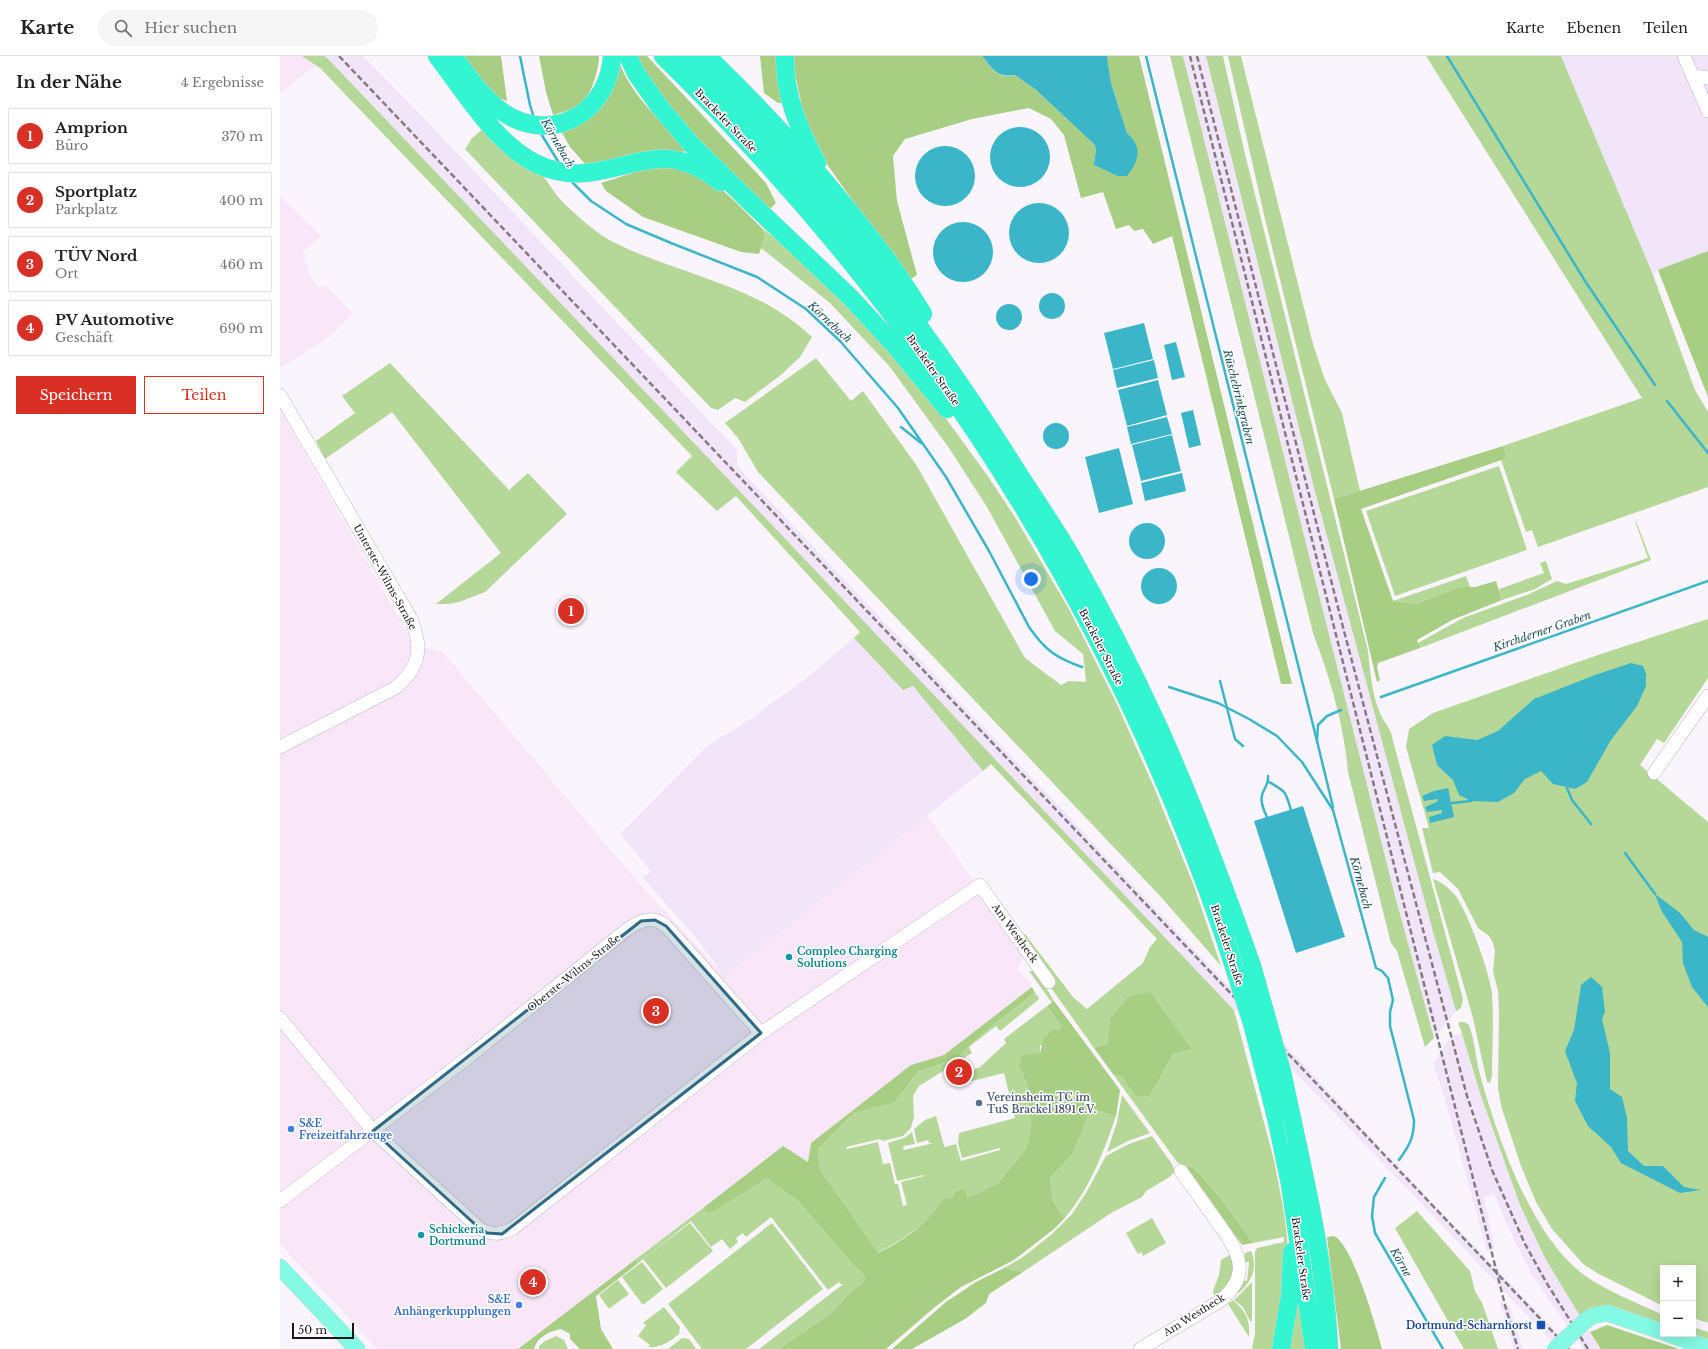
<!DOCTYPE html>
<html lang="de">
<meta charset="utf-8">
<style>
body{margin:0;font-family:"Libre Baskerville",serif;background:#f6f6f6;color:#222}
.controls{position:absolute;right:12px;bottom:12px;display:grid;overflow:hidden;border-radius:0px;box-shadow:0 4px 16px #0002}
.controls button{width:36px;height:36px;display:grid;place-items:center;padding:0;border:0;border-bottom:1px solid #e0e0e0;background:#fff;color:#222;font:20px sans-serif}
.scale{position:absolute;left:12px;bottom:10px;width:62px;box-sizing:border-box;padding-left:4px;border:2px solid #1b181c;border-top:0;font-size:11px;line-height:14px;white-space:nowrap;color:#1b181c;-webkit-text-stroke:3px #fff;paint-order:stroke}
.you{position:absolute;left:751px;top:523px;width:14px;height:14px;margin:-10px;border:3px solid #fff;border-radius:50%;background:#1a73e8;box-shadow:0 0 0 6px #1a73e833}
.badge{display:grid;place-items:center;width:26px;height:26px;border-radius:50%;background:#d93025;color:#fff;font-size:13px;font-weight:700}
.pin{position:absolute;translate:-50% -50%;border:2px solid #fff;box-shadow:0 1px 4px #0006}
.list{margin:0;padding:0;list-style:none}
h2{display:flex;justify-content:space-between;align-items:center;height:52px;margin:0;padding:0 16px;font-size:17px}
h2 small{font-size:13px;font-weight:400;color:#767676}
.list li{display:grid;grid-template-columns:26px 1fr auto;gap:12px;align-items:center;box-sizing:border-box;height:56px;margin:0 8px 8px;padding:0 8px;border:1px solid #e0e0e0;border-radius:0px}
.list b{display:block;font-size:15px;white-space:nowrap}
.list p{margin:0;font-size:13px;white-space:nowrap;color:#767676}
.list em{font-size:13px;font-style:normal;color:#767676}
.actions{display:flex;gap:8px;padding:12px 16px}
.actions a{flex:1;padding:9px 0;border:1px solid #d93025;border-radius:0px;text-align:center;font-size:14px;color:#d93025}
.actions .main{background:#d93025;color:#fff}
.icon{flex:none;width:22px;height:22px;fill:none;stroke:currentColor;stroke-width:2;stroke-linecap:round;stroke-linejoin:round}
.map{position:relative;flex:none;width:1428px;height:1293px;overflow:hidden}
header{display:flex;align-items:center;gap:24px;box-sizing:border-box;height:56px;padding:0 20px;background:#fff;border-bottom:1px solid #e0e0e0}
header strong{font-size:19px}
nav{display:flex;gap:22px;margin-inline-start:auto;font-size:14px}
.search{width:280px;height:36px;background:#f6f6f6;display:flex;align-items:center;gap:10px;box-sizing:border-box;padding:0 14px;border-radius:22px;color:#767676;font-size:15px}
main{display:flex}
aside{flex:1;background:#fff}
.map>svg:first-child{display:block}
.commercial{fill:#f9e7f9}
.built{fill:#f1e5f9}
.green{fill:#b5d797}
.forest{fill:#a7ce83}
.water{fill:#3ab6c8}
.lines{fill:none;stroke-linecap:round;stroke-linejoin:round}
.stream{stroke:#3ab6c8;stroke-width:2.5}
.minor-casing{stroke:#bfb7c4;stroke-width:14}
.major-casing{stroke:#d6d5d6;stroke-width:17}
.highway-casing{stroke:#d6d5d6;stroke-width:19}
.minor{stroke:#fff;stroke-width:13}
.major{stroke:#84f9e3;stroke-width:16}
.highway{stroke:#32f5d1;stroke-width:18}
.rail{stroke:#807c81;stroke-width:2.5;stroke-dasharray:6 3;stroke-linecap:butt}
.major-bridge-casing{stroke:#d6d5d6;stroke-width:17;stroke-linecap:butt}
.highway-bridge-casing{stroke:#d6d5d6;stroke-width:19;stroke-linecap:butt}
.major-bridge{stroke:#84f9e3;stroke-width:16}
.highway-bridge{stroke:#32f5d1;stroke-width:18}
.marked{fill:#306983;fill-opacity:0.2;stroke:#306983;stroke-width:3;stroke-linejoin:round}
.culture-dot{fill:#0f9aa8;stroke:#fff;stroke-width:1.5}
.service-dot{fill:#5c6f8a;stroke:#fff;stroke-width:1.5}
.shop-dot{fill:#3f7fe0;stroke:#fff;stroke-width:1.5}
.transit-dot{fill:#1a4fb4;stroke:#fff;stroke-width:1.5}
.labels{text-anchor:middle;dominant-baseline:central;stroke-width:3;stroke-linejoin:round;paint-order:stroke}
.street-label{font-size:10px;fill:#1b181c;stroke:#fff}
.culture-label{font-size:10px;font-weight:bold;fill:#0d838f;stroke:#fff;text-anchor:start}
.service-label{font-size:10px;font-weight:bold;fill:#4e5e75;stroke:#fff;text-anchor:start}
.shop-label{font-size:10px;font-weight:bold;fill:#366cbe;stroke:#fff;text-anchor:start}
.transit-label{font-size:10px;font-weight:bold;fill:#164399;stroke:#fff;text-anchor:end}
.water-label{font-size:11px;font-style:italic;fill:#1f525a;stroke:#fff}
</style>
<header>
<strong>Karte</strong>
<div class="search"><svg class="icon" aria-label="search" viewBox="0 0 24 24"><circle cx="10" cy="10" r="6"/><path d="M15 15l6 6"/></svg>Hier suchen</div>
<nav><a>Karte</a><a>Ebenen</a><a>Teilen</a></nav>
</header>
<main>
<aside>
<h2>In der Nähe<small>4 Ergebnisse</small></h2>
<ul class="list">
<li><span class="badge">1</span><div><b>Amprion</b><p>Büro</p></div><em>370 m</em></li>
<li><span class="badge">2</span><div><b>Sportplatz</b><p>Parkplatz</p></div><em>400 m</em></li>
<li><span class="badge">3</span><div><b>TÜV Nord</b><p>Ort</p></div><em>460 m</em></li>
<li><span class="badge">4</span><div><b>PV Automotive</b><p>Geschäft</p></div><em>690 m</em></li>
</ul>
<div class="actions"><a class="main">Speichern</a><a>Teilen</a></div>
</aside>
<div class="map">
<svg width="1428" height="1293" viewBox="0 0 1428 1293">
<rect width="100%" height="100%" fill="#faf5fd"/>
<g class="commercial">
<path d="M0,0H35L40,6L0,37Z"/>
<path d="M0,140L41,180L23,196L29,217L38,233L46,229L73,258L47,283L0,312Z"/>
<path d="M0,354L135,590L163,596L358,826L444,919L647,759L745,897L738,912L752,931L664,999L630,1009L528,1106L503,1090L238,1293H97L0,1188Z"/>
</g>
<g class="built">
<path d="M45,0H83L144,62L458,395L457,410L942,923L1030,1015L1102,1094L1293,1293H1279L1096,1100L868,864Z"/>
<path d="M903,0H926L1033,428L1152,872L1176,955L1154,982L1115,840Z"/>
<path d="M1178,0H1428V196L1378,214L1336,254Z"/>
<path d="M574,582L623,634L633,630L703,715L444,920L417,883L363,822L371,815L340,778L426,691L475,660L529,620Z"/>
<path d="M1182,978L1200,1037L1240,1149L1265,1202L1321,1293H1304L1287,1270L1252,1219L1235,1186L1214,1138L1204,1142L1215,1194L1207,1195L1166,1047L1153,1007L1169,984L1175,979Z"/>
<path d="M1219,1244L1230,1252L1243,1293H1234Z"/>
</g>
<g class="green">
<path d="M22,0H45L50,5L954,954L994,1104L1003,1151L1007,1180L1008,1202L997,1293H972L975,1277V1196L977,1192L1004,1186V1181L973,1187L939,1140L914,1112L902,1109L897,1106L833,1018L842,1019L856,1041L870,1040L893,998L911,993L830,964L827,988L814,992L769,929L743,879L745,878L793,941L807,953L863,907L870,891L877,883L711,708L703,715L633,630L623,634L574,582L580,576L456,440L437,455L396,416L412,400L40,12Z"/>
<path d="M890,0H903L1115,840L1154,982L1145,991L1117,895L1111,887L1068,716C1064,668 1050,622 1033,577Z"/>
<path d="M926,0H943L964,94L1088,595C1090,614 1092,639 1100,657C1104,667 1112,673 1113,685L1183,943L1181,952L1176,955L1152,872L1033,428Z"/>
<path d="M948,0H961L1033,288L1045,324L1062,357L1080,435L1054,443L985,163Z"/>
<path d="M1146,0H1281L1373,219L1415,334L1428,356V431L1258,491L1252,474L1246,476L1221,404L1227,402L1223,390L1362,342Z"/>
<path d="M204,72C222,86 241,100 259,116C267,123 272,134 279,142C292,156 316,177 333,186C399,219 477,228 532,281L520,301L502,318L465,346L455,342L438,354L431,352L185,93L192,82Z"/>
<path d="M482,172L541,220L638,324L707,419L735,461L789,553L835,644L873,729L914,830L941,910L881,841L478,416L458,382L445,367L536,302L571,345L583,335L637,410L745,602L781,629L789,625L806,626L803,598L775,575L707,451L669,392L610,311L550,247L481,192L485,180Z"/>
<path d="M110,307L229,434L248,417L287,458L205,536L179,546L169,548H156L221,497L112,356L45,403L36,385L75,357L62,340Z"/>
<path d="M1219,410L1247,494L1115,540L1086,455Z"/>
<path d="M1355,465H1356L1371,504L1140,592L1138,587L1183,562L1247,539L1277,525L1286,528L1368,502Z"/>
<path d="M1266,505L1272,523L1255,533L1222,544L1219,533L1264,517L1260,507Z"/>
<path d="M1186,520L1190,531H1179L1136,548L1113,545Z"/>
<path d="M1428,563V622L1384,687L1377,683L1360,709L1428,766V1267L1413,1262V1212H1383V1250L1317,1217L1303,1208L1272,1173L1256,1146L1241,1110L1222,1053L1218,1033L1219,955L1218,935L1213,915L1215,895L1213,887L1209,880L1198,872L1178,833L1160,816L1153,817L1142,772H1149L1126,691L1129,673L1153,657L1318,599Z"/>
<path d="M1153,823C1162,826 1169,832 1175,839C1188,856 1209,915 1212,937C1214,964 1212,992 1212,1020L1210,1027L1207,1026L1193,962Z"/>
<path d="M749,915H756L774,945L772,947Z"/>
<path d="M755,937L759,942L758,944L720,975L716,970L689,991L692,997L639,1030L633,1040L634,1061L631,1072L623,1080L603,1085L600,1083L566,1091L567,1093L598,1086L603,1108L610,1107L615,1128H618L623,1150L627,1149L621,1126L644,1120V1119L617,1125L608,1087L624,1082L632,1076L635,1088L623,1090L624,1094L654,1087H649L648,1084L637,1087L634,1073L645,1064L656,1060L664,1090L665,1091L676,1088L681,1105L720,1094V1092L682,1102L678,1087L679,1077L735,1062L724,1017L672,1030L674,1026L673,1022L700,1011L726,987L724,983L767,950L781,970L779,976L760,990V997L739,1010L747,1028L751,1073L746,1093L718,1127L694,1139L686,1141L674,1137L672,1141L662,1143C647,1169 624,1183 597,1197L540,1114L538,1093L574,1057L614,1047L638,1016L678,1002L688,991L714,968Z"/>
<path d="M1180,966H1184L1189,969C1195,986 1196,1005 1201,1022C1218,1083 1252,1181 1304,1219C1326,1235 1358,1247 1383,1259V1268L1300,1260L1265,1202L1240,1149L1200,1037L1180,971L1178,968Z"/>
<path d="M842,1039L870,1077L848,1085L827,1096L837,1066Z"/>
<path d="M811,1050L836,1060C823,1097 810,1133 784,1163L773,1145L770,1122L792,1099L802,1076Z"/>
<path d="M872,1080L892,1108L895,1116L888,1122L866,1135L862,1141L831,1157L743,1216L724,1212L743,1201L772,1178L792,1158L806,1137L826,1100L849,1088Z"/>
<path d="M487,1122L520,1147L575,1211L582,1216L585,1222L582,1228L575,1232L550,1258L499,1293H479L562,1229L559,1226L548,1234L491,1161L466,1181L463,1177L456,1182L458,1186L450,1193L442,1183L431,1191L411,1165L356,1209V1203L423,1152L427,1157L434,1156Z"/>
<path d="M1137,1155L1190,1215L1195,1235L1202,1247L1218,1293H1184L1115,1172Z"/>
<path d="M872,1162L886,1187L863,1200L861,1196L858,1198L846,1177Z"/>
<path d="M410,1167L433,1195L386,1232L363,1203Z"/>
<path d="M492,1167L543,1233L466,1293H422L388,1248Z"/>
<path d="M971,1195C980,1215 968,1232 950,1243L961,1224L967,1225L969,1206H963L965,1197Z"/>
<path d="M953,1197L954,1221L935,1243L933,1235L939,1219L941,1204Z"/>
<path d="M362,1206L383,1233L363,1249L342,1221Z"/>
<path d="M338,1224L349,1238L329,1253L319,1239Z"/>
<path d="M972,1226V1265H970L963,1251L954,1244Z"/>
<path d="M1016,1226L1025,1293H1005Z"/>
<path d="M953,1244C966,1256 970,1263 969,1281L948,1248Z"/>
<path d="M384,1251L400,1271L399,1278C391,1285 379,1293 368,1291L370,1289L358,1280L366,1269L363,1267Z"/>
<path d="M1413,1271L1428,1276V1284L1410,1278H1413Z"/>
<path d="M276,1280L284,1284L288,1293H259V1290L265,1285Z"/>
<path d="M402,1282L409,1283L416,1293H388Z"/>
</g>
<g class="forest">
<path d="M182,0H221L227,45L217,41Z"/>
<path d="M259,0H319C319,13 312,37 302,47C294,54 283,56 273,59L266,36Z"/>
<path d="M337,0C348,36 379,64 405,90L403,99L307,110L290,91L281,75Z"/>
<path d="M355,0H367L486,127L496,147L490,153L402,67Z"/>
<path d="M480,0H498L503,47H498L484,37Z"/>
<path d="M514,0H702C713,13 716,23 735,19L755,33L815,89C817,96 814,102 814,109L837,120L852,82L847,77L831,27L827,0H859L1012,628H1001L892,180L873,188L863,173L854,175L849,169L836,173L823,136L801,142L784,79L771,63L749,52L692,63L625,83L613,100L617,145L637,219L629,224L544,104L525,64L513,9Z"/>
<path d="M388,111C395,112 404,112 410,114C439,126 460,151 482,172L485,180L479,198L461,196L363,161L326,135L321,127L365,113Z"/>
<path d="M1428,195V341L1378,214Z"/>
<path d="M1223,390L1227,402L1081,453L1113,545L1136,548L1179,531H1195L1216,525L1222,544L1172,564L1137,584L1140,592L1098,607L1097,611L1100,624L1097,626L1054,443Z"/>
<path d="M752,931L755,937L714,968L688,991L678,1002L638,1016L614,1047L574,1057L538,1093L540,1114L598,1197C624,1184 647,1169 662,1143L672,1141L674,1137L680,1134L685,1135L686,1141L694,1139L718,1127L746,1093L751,1073L747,1028L739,1010L742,1000L760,997L764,981L773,974L779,975L781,970L767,950L774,945L840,1034L836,1060L811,1051L802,1076L792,1099L770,1122L773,1145L784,1163L774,1173L734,1204L681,1231L655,1251L606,1293H499L550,1258L575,1232L582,1228L585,1222L582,1216L575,1211L520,1147L487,1122L434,1156L427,1157L423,1152L503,1090L528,1106L531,1087L631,1009L664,999Z"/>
<path d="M870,936L911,993L893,998L870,1040L856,1041L842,1020L833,1018L814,992L827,988L830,964L848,941Z"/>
<path d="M906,1110L914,1112L939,1140L973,1187L962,1189Z"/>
<path d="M1054,1180C1073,1189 1096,1271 1102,1293H1061L1047,1181Z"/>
<path d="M356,1203V1209L316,1240L321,1273L333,1293H300L290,1283V1278L281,1273C270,1275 257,1281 254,1293H238Z"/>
<path d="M724,1212L743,1216L709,1238L706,1247L685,1263L632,1293H612L666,1246L696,1226Z"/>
<path d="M1327,1269L1399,1293H1321L1310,1276Z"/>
</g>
<g class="water">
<path d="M702,0H827L831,27L847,77C863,92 859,104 847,120H837L814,109C814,102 817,96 815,89L755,33L735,19C716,22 713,13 702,0Z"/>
<circle cx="740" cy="101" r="30"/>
<circle cx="665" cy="120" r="30"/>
<circle cx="759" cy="177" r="30"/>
<circle cx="683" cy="196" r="30"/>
<circle cx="772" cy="250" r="13"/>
<circle cx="729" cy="261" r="13"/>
<path d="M864,267L873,303L833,313L824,277Z"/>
<path d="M896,286L905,321L892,324L884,289Z"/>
<path d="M874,304L878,322L837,332L833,314Z"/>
<path d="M878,324L887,359L847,370L838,334Z"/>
<path d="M913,354L921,389L909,392L901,357Z"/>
<path d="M887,361L892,378L851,388L847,371Z"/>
<circle cx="776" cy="380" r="13"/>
<path d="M892,379L901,415L861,425L852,389Z"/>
<path d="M839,392L853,448L819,457L805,401Z"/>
<path d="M902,417L906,435L865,445L861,427Z"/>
<circle cx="867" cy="485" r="18"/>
<circle cx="879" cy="530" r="18"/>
<path d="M1351,607L1363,610L1366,618V630L1357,650L1331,684L1307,726L1295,733L1273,728L1261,715L1245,723L1234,737L1218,746L1191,745L1179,739L1173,724L1157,709L1152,689L1165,680L1197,684L1218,675L1254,643L1315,619Z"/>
<path d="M1168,732L1174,761L1150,767L1149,761L1162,757V754L1147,756L1145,751L1157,746L1158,743L1144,745L1142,740L1154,735Z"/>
<path d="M1023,750L1065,881L1016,897L974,765Z"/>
<path d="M1375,838L1400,857L1414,874L1428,881V951L1412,931L1403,907L1402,886L1381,854Z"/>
<path d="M1311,921L1322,931L1325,956L1322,963L1330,997V1033L1342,1041L1347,1062L1348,1095L1364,1110H1383L1404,1131L1421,1134L1400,1137L1341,1107L1331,1091L1308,1070L1295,1045L1297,1027L1285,995L1294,974L1301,929Z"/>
</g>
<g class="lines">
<g class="stream">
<path d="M240,0L250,49L254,62"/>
<path d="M866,0L1037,685"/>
<path d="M1167,0L1305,225L1375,329"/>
<path d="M260,76L279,107"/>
<path d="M291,125L311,145L346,168L391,187L477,221L526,253L560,285L618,352L666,421L709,495L749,571C765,594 776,602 802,611"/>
<path d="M1387,345L1428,397"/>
<path d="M621,371L641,387"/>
<path d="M940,625L955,683L963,690"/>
<path d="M889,631L938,647L969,663L997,680L1022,706L1053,754L1096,912L1102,915L1108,922L1113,944L1110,956V970L1134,1064C1134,1082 1129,1090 1119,1104"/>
<path d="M1101,641L1428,525"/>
<path d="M989,726C1006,736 1005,734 1011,754"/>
<path d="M1287,732L1292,744L1311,768"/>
<path d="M1172,747L1191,745"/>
<path d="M1053,751L1037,685L1038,669L1047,660L1061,654"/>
<path d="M987,761C984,755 980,746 982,739C984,732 989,728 988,720"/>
<path d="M1345,797L1375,838"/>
<path d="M1105,1122L1094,1141L1092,1160L1095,1177L1163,1293"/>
</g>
<defs>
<g id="minor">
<path d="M1404,0L1428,55"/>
<path d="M1413,20L1428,22"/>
<path d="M0,339L130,561C143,590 141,611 115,632L0,691"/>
<path d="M1374,717L1428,640"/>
<path d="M0,962L93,1075L199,1172C211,1179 219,1179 232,1173L481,977L386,870C372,858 359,865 345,875L190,1000L0,1145"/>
<path d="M481,977L700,829L769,926"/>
<path d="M860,1293L940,1245C975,1217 956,1192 935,1163C924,1147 912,1131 901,1115"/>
</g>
<g id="major">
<path d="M0,1211L77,1293"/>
<path d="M1304,1266L1312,1260L1327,1257L1383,1276"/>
<path d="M1388,1278L1428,1292"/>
</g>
<g id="highway">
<path d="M157,0C185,36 215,88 257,108C304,130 333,107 378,103C399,101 424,112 440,126"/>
<path d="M173,0C189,21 206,47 229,60C278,87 329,53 332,0"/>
<path d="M348,0L356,17L379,50L410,87L469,145L570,241L616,291L667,353"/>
<path d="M383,0C639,250 829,545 945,883"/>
<path d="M405,0C534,125 645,268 740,420C757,446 774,471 790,498C822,554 852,613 879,672C914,750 944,830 972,910"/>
<path d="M427,0C492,63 554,132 608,205C620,222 632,240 643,258"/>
<path d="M505,0C504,39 519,73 537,107"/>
<path d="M996,1061L1010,1128L1034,1293"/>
<path d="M1017,1086C1032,1154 1046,1223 1049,1293"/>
<path d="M1001,1293L1010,1240L1012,1196"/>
</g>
</defs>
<use href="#minor" class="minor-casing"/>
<use href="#major" class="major-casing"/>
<use href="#highway" class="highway-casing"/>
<use href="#minor" class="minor"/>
<use href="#major" class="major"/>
<use href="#highway" class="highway"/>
<g class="rail">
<path d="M59,0L1289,1293"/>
<path d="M910,0L1225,1249L1238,1293"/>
<path d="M917,0L1064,575L1187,1040L1212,1114L1245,1188L1266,1226L1308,1293"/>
</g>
<defs>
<path id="major-bridge" d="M1275,1293L1304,1266"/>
<g id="highway-bridge">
<path d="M945,883L972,967L996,1061"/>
<path d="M972,910L1002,1016L1017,1086"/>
</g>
</defs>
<use href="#major-bridge" class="major-bridge-casing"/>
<use href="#highway-bridge" class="highway-bridge-casing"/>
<use href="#major-bridge" class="major-bridge"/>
<use href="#highway-bridge" class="highway-bridge"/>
</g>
<path class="marked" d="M375,864L386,870L481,977L222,1178L207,1177L199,1172L93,1075L361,865Z"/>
<g class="culture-dot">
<circle cx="509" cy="901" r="4"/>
<circle cx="141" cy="1179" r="4"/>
</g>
<circle class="service-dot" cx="699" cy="1047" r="4"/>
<g class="shop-dot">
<circle cx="11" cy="1073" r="4"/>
<circle cx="239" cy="1249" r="4"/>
</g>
<rect class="transit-dot" x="1256" y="1264" width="10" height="10" rx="2"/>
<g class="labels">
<g class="street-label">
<text transform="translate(446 65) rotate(46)">Brackeler Straße</text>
<text transform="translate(653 314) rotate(55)">Brackeler Straße</text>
<text transform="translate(105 521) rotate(61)">Unterste-Wilms-Straße</text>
<text transform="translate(821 591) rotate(63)">Brackeler Straße</text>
<text transform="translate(735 877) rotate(54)">Am Westheck</text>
<text transform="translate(947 889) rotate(72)">Brackeler Straße</text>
<text transform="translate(294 917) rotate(-39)">Oberste-Wilms-Straße</text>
<text transform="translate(1021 1203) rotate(82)">Brackeler Straße</text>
<text transform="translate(914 1259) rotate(-32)">Am Westheck</text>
</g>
<g class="culture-label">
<text x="517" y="895">Compleo Charging<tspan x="517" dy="12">Solutions</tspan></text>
<text x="149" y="1173">Schickeria<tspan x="149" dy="12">Dortmund</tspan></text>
</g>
<g class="service-label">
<text x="707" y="1041">Vereinsheim TC im<tspan x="707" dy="12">TuS Brackel 1891 e.V.</tspan></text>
</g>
<g class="shop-label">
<text x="19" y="1067">S&amp;E<tspan x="19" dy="12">Freizeitfahrzeuge</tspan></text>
<text x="231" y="1243" text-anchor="end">S&amp;E<tspan x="231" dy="12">Anhängerkupplungen</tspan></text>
</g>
<g class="transit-label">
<text x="1252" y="1269">Dortmund-Scharnhorst</text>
</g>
<g class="water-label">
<text transform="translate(278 87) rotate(60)">Körnebach</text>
<text transform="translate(550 266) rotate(43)">Körnebach</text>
<text transform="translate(959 341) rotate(76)">Rüschebrinkgraben</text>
<text transform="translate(1262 575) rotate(-19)">Kirchderner Graben</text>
<text transform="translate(1081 827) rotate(75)">Körnebach</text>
<text transform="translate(1121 1206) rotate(60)">Körne</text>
</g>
</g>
</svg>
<div class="controls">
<button>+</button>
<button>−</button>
</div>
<div class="scale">50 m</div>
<div class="you"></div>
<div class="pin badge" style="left:291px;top:555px">1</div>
<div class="pin badge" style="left:679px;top:1016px">2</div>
<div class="pin badge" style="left:376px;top:955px">3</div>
<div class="pin badge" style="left:253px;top:1226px">4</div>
</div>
</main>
